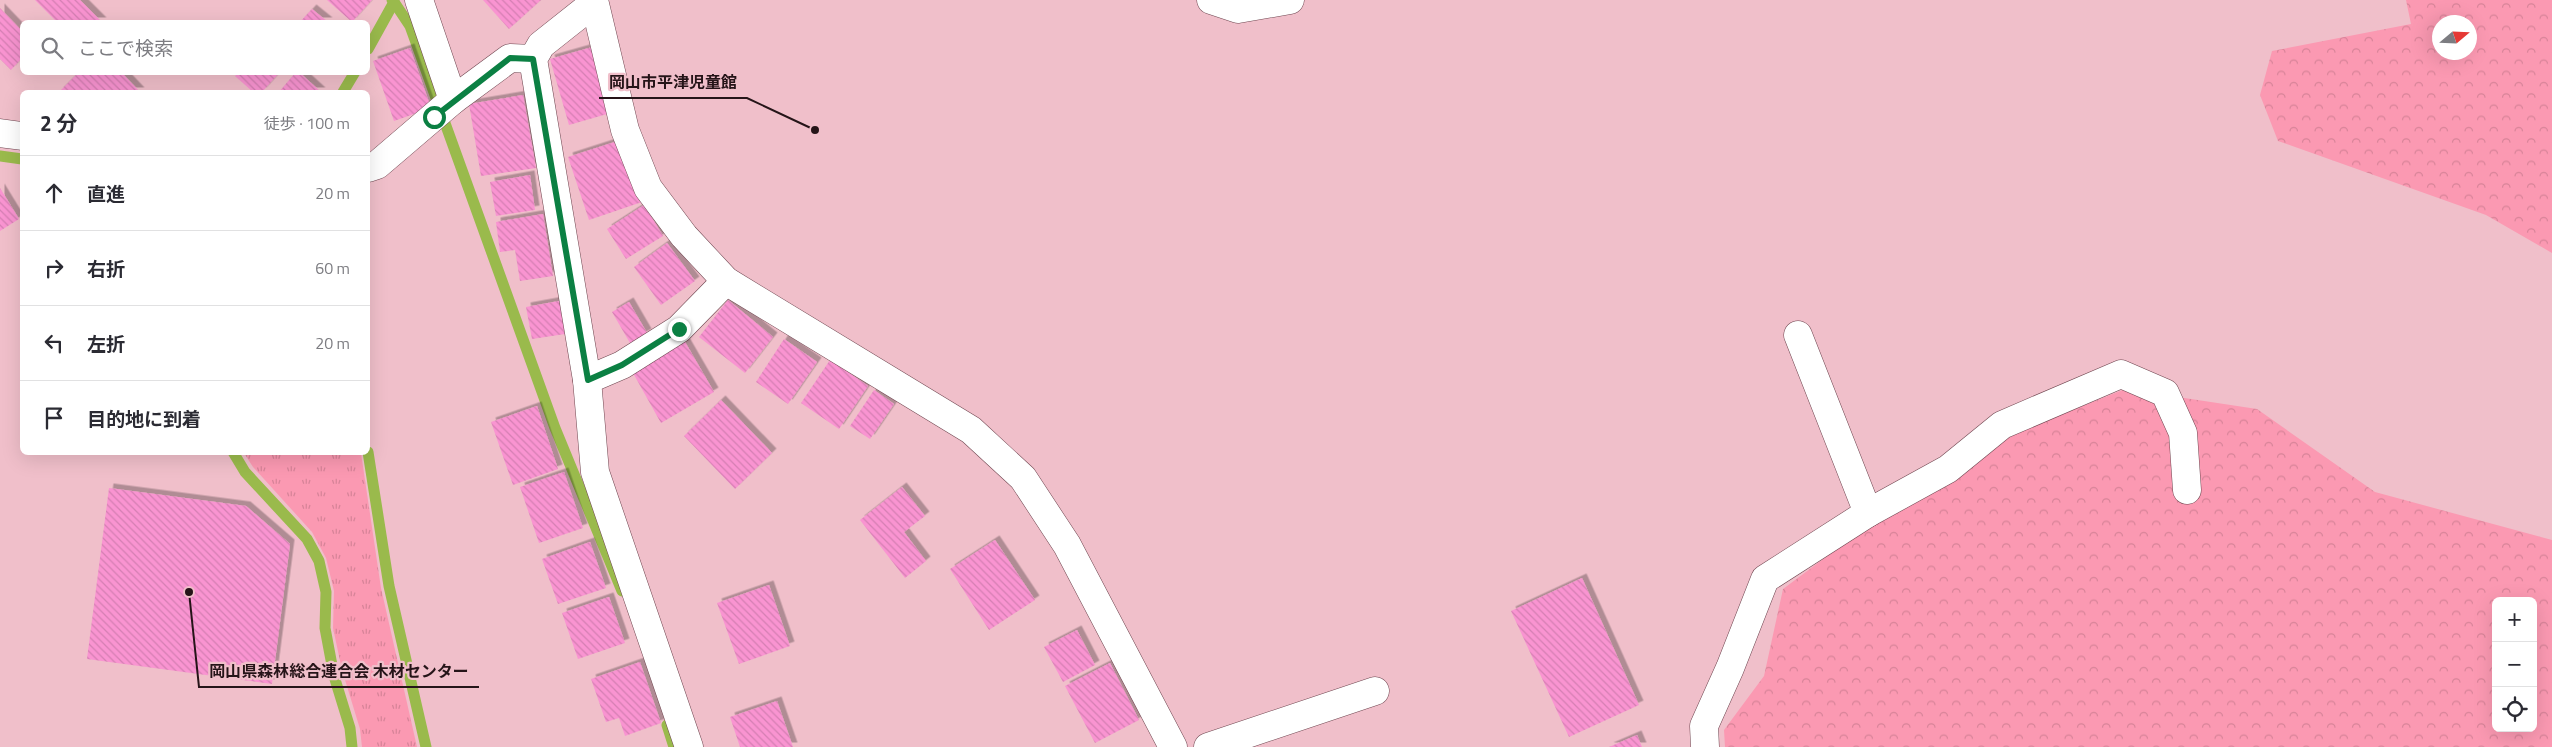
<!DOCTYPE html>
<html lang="ja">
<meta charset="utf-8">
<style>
body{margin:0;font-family:"Titillium Web","Noto Sans JP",sans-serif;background:#f7f7f7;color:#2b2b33}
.controls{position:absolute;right:15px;bottom:15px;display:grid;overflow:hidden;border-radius:8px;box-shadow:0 5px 20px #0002}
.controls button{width:45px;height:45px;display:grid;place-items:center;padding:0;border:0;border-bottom:1px solid #e1e1e2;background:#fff;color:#2b2b33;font:25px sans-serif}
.compass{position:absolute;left:2432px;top:15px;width:45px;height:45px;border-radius:50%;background:#fff;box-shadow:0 5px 20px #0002;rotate:71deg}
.stop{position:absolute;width:15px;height:15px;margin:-11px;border:4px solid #0b8043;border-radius:50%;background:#fff}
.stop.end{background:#0b8043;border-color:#fff;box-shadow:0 1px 5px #0008}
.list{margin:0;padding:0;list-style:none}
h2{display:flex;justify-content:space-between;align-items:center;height:65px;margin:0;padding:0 20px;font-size:21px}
h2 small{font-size:16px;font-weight:400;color:#7c7c81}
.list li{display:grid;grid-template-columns:32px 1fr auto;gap:15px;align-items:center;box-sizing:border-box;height:75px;padding:0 20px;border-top:1px solid #e1e1e2}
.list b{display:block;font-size:19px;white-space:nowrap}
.list em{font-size:16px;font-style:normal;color:#7c7c81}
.icon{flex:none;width:28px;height:28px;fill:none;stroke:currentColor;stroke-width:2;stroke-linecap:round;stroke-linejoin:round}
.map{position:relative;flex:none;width:2552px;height:747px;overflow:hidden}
.search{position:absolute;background:#fff;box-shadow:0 5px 20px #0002;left:20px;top:20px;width:350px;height:55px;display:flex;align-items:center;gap:12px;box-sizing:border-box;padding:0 18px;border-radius:8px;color:#7c7c81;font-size:19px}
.panel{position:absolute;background:#fff;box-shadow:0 5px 20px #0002;left:20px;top:90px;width:350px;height:365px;border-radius:8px}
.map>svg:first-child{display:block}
.grass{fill:url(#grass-tufts)}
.forest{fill:url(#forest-crowns);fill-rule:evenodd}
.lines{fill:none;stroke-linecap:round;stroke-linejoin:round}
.stream{stroke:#9aba4c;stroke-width:11}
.building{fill:url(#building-back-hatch);filter:url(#shadow)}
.minor-casing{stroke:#6f4650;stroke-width:29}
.minor{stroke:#fff;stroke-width:28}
.route{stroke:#0b8043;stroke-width:6}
.leader{fill:none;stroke:#251418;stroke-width:2}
.callout-dot{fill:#251418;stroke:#f0bfca;stroke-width:2}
.callout-label{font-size:16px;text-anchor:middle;font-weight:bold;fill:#251418;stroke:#f0bfca;stroke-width:4.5;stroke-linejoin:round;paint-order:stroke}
</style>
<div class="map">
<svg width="2552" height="747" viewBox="0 0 2552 747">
<defs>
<pattern id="grass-tufts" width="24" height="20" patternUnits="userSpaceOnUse" patternTransform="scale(1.25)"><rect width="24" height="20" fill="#fb99b2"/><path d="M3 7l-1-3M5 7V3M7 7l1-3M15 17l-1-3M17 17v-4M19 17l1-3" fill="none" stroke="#d78398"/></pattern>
<pattern id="forest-crowns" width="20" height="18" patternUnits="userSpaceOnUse" patternTransform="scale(1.25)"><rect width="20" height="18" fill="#fb99b2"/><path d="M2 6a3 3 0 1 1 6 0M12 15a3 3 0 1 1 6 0" fill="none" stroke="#d78398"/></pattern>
<pattern id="building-back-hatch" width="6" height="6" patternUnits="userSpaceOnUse" patternTransform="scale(1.25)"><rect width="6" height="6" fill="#f994d1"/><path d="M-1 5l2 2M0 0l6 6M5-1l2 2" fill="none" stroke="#d57fb3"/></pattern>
<filter id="shadow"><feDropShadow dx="4.5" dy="-4.5" stdDeviation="0" flood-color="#0004"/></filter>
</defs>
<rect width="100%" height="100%" fill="#f0bfca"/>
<path class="grass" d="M244,453H361L381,588L417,747H362L360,729L342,670L333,628L334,591L326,558L312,532L253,467Z"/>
<g class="forest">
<path d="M2406,0H2552V253L2486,215L2278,141L2260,95L2272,51L2411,24ZM2440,22H2470V52H2440Z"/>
<path d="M2125,389L2257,409L2375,492L2552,540V747H1725L1724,730L1764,676L1783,589L1850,539L2010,435ZM2496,601H2533V728H2496Z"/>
</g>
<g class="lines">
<g class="stream">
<path d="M394,2L410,26L555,428L622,591"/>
<path d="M368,49L394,2L392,0"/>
<path d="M343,92L355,72"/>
<path d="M0,156L22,159"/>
<path d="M233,452L245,472L307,539L319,561L326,592L325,628L334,676L350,728L352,747"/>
<path d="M368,452L389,586L426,747"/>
<path d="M667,725L674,747"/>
</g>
</g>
<g class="building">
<path d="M35,0H80L102,22H57Z"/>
<path d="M327,0H372L352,22Z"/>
<path d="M483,0H541L509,29Z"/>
<path d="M0,8L22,31V58L11,70L0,59Z"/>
<path d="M312,9L328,22H300Z"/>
<path d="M596,46L614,112L569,125L550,59Z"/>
<path d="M410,48L431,108L394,121L373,61Z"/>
<path d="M79,72H121L140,92H59Z"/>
<path d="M239,72H280L262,92H253L235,76Z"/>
<path d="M296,72H299L321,92H279Z"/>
<path d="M523,95L536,168L481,176L469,104Z"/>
<path d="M621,140L642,202L589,220L568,157Z"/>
<path d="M530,175L535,210L496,216L490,182Z"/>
<path d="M0,188L19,219L0,231Z"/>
<path d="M644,205L663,236L626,259L607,229Z"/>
<path d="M543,214L553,276L520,281L515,250L500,252L496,222Z"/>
<path d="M667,243L695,281L661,305L634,267Z"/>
<path d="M728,300L773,337L745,373L699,337Z"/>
<path d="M559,301L565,334L532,339L526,307Z"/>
<path d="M629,302L647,333L630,343L612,312Z"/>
<path d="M784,339L817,362L788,404L756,382Z"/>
<path d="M685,342L714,392L661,423L633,373Z"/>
<path d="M830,360L868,386L839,429L801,403Z"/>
<path d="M874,390L894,404L870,439L850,426Z"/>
<path d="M721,400L772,453L735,489L684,436Z"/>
<path d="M537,406L558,469L513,485L491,422Z"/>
<path d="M564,472L583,528L539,543L520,487Z"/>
<path d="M902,487L925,516L904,532L926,561L905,578L860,520Z"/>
<path d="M109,488L246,506L290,544L272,684L87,659Z"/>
<path d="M995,540L1035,600L989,630L950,569Z"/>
<path d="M590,542L606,588L558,604L542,559Z"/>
<path d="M1582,578L1639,705L1569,737L1511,611Z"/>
<path d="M769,585L790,646L739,664L717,603Z"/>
<path d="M609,597L625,643L578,659L562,613Z"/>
<path d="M1077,630L1095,665L1063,682L1044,647Z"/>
<path d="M640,662L661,723L625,736L619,718L606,722L591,679Z"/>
<path d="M1110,663L1139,720L1095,743L1065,686Z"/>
<path d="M777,701L793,747H740L730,717Z"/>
<path d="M1637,735L1642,747H1609Z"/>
</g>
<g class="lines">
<defs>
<g id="minor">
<path d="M419,0L453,100"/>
<path d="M594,0L625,130L648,188L684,236L726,281L971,430L1023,478L1067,545L1173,747"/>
<path d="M1211,0L1238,9L1290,0"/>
<path d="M594,3L541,45L533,59L587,380L595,472L689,747"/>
<path d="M0,133L22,136"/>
<path d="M368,168L377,165L453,100L510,58L533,59"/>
<path d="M1798,335L1868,513"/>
<path d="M587,380L622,365L679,329L726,281"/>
<path d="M1208,747L1375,691"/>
<path d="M1705,747L1704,726L1730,668L1765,579L1868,513L1948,469L2002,425L2121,374L2165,393L2183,433L2187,490"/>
</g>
</defs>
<use href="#minor" class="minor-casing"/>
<use href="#minor" class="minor"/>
</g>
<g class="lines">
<path class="route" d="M434,117L510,58L533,59L588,380L622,365L679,329"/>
</g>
<path class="leader" d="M815 130L747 98H599M189 592L199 687H479"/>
<g class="callout-dot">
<circle cx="815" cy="130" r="5"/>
<circle cx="189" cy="592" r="5"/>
</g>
<g class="callout-label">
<text x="673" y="88">岡山市平津児童館</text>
<text x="339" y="677">岡山県森林総合連合会 木材センター</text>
</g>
</svg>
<div class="controls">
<button>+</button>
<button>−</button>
<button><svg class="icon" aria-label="locate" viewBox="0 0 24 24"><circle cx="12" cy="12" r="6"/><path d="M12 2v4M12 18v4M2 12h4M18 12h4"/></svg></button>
</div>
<svg class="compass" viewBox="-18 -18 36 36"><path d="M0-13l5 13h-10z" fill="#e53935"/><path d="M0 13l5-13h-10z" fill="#7c7c81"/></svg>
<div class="stop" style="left:434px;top:117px"></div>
<div class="stop end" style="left:679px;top:329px"></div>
<div class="search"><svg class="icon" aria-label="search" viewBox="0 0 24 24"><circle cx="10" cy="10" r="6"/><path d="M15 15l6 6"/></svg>ここで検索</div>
<section class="panel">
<h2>2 分<small>徒歩 · 100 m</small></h2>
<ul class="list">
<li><svg class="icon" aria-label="ahead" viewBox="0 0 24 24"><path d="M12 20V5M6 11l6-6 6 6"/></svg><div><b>直進</b></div><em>20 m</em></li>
<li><svg class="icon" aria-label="right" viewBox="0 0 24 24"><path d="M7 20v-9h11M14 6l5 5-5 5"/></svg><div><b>右折</b></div><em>60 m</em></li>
<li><svg class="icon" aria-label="left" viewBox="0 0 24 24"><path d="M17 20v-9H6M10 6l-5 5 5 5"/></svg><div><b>左折</b></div><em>20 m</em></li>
<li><svg class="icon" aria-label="arrive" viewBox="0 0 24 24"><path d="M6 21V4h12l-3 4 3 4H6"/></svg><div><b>目的地に到着</b></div></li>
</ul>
</section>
</div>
